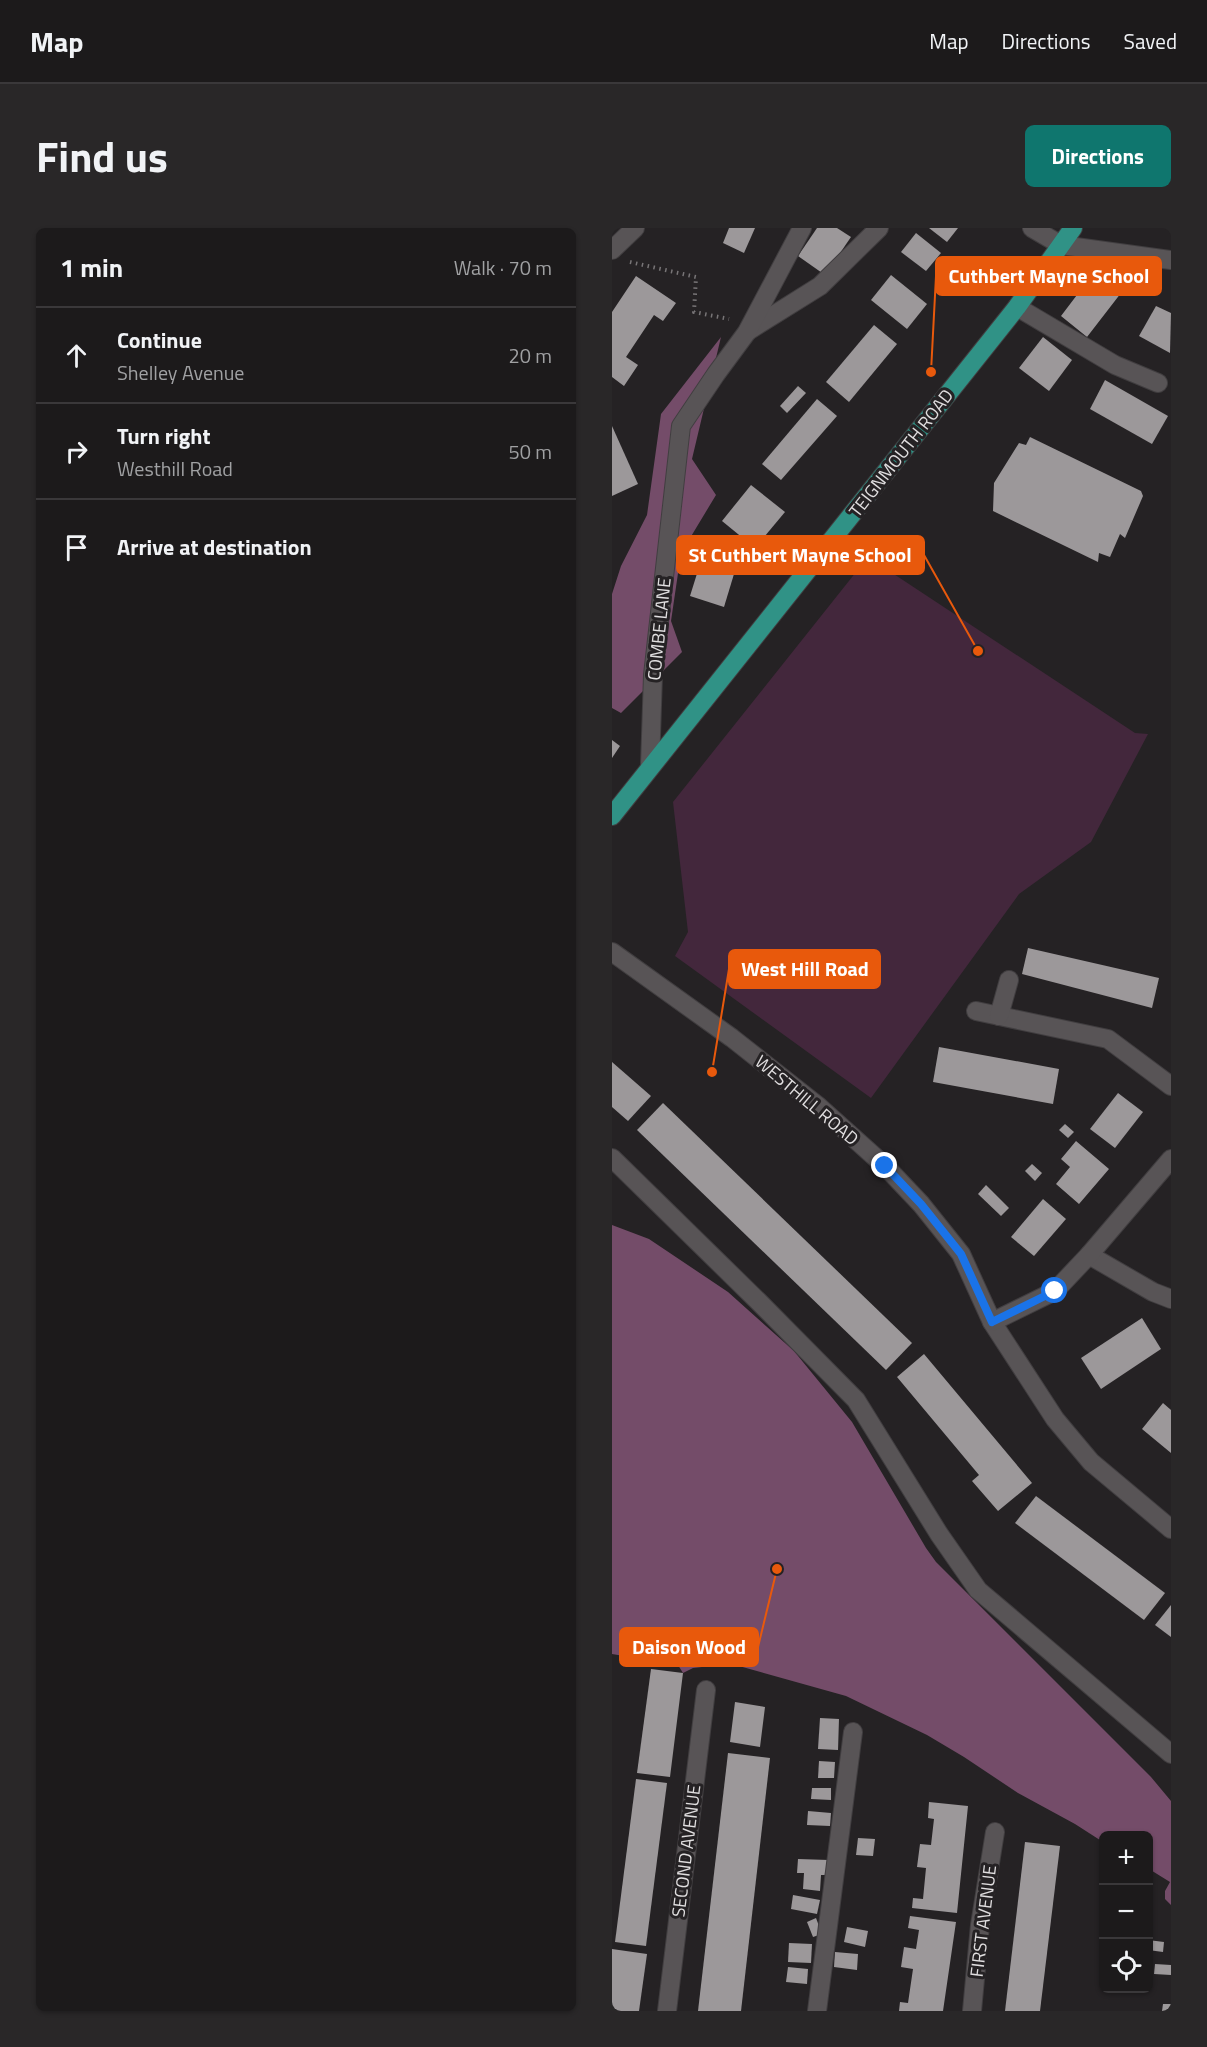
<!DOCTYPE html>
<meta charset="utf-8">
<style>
body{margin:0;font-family:"Titillium Web",sans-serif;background:#292728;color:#f1f3f6}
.controls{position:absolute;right:18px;bottom:18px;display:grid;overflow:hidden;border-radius:9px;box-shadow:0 2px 4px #0004}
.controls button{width:54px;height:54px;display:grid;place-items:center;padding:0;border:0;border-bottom:2px solid #3a383a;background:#1c1a1b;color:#f1f3f6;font:30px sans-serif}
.stop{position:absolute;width:18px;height:18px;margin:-14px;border:4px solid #1a73e8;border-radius:50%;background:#fff}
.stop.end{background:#1a73e8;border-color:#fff;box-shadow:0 2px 6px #0008}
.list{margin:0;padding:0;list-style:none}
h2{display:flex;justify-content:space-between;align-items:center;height:78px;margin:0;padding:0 24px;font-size:26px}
h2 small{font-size:20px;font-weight:400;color:#a0a1a3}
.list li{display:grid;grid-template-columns:39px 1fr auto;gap:18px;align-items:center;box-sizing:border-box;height:96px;padding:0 24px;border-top:2px solid #3a383a}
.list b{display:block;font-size:22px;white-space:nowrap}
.list p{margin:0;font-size:20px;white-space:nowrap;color:#a0a1a3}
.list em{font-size:20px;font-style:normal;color:#a0a1a3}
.icon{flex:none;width:33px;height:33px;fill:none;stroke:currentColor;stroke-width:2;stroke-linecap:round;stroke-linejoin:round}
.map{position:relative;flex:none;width:559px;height:1783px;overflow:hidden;border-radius:9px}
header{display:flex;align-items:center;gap:36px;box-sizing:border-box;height:84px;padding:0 30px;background:#1c1a1b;border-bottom:2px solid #3a383a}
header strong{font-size:28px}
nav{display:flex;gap:33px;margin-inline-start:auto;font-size:21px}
.intro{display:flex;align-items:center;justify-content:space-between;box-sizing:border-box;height:144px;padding:0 36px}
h1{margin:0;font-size:42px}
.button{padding:15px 27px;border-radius:9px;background:#0f766e;color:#fff;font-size:21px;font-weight:700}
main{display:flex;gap:36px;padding:0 36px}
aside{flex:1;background:#1c1a1b;border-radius:9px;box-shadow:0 2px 4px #0004}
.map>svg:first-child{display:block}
.green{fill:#43273c}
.forest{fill:#744c69}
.building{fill:#9c989a}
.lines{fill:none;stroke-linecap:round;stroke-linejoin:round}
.minor-casing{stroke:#413e40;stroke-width:20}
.major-casing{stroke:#413e40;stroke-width:20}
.path{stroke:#787577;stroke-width:4;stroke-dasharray:1.5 4.5;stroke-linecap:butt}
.minor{stroke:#585456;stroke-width:18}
.major{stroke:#309286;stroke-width:18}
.route{stroke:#1a73e8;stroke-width:8}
.labels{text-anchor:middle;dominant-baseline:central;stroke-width:6;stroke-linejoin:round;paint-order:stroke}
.street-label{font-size:18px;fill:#e1dfe0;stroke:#252224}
.leader{fill:none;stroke:#e8590c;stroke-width:2}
.callout-dot{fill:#e8590c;stroke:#252224;stroke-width:2}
.callout{fill:#e8590c;stroke:#e8590c;stroke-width:2}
.callout-label{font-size:20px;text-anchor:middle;font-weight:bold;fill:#fff}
</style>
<header>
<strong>Map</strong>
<nav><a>Map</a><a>Directions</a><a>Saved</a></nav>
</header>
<div class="intro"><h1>Find us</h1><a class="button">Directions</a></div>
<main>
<aside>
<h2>1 min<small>Walk · 70 m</small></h2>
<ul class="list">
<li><svg class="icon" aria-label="ahead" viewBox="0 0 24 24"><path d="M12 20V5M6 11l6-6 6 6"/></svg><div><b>Continue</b><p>Shelley Avenue</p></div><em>20 m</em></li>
<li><svg class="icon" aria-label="right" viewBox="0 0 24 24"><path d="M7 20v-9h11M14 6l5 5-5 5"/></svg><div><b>Turn right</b><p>Westhill Road</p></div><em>50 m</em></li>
<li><svg class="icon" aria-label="arrive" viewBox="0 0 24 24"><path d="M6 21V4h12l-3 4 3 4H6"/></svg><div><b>Arrive at destination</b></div></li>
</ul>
</aside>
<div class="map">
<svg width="559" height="1783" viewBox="0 0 559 1783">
<rect width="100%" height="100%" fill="#252224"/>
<path class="green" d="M256,329L523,505L536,506L479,614L407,666L259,870L63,728L76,704L61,574Z"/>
<g class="forest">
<path d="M109,109L80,231L104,267L69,325L59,393L70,424L9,485L0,480V366L9,338L35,287L49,186Z"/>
<path d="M0,997L37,1011L116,1064L182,1123L240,1194L314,1320L324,1334L539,1549L559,1573V1677L553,1671V1663L558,1654L537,1641L536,1608H491V1614L463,1596L406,1565L352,1529L315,1507L234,1468L102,1431L99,1438L81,1440L71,1445L66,1437L0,1426Z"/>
</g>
<g class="building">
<path d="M117,0H143L132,25L111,15Z"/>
<path d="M205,0H225L239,9L213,47L186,28Z"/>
<path d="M317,0H346L335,14Z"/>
<path d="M304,5L329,25L314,43L289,24Z"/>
<path d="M279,47L315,76L295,101L259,72Z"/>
<path d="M24,48L64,75L51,93L42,87L14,129L26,137L12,158L0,149V84Z"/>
<path d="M486,48L509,65L475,109L449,88L471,59L475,62Z"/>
<path d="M544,78L559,85L558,125L527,108Z"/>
<path d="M262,97L285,116L237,174L214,154Z"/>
<path d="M431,109L460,132L437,163L407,140Z"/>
<path d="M493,152L556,188L540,216L478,181Z"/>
<path d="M186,158L194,165L175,185L168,178Z"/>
<path d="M205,171L225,188L169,252L150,236Z"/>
<path d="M0,198L26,256L0,268Z"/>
<path d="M418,209L529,263L531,268L513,310L508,306L498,329L487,325L486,334L381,283L382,255L407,215L414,217Z"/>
<path d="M139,257L173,284L143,320L110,293Z"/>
<path d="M88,336L122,346L112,379L78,368Z"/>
<path d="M0,512L8,518L0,530Z"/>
<path d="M416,720L547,750L540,780L410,746Z"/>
<path d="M327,819L447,841L441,876L321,854Z"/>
<path d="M0,834L39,868L16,893L0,879Z"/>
<path d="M506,865L531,884L503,920L478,901Z"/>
<path d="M51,875L300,1115L274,1142L25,902Z"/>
<path d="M453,896L462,904L456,910L447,902Z"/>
<path d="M464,913L497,941L467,976L444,956L458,939L449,931Z"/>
<path d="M420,936L430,945L423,953L413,943Z"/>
<path d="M374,957L397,980L389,988L366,966Z"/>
<path d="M431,971L454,991L422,1028L399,1009Z"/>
<path d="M530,1090L549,1121L489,1161L469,1130Z"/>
<path d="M312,1126L420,1255L386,1283L360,1253L367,1247L285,1149Z"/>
<path d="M551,1175L559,1182V1225L530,1201Z"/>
<path d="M424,1268L553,1365L532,1392L403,1295Z"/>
<path d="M559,1377V1409L543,1397Z"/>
<path d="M39,1441L71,1445L58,1549L25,1545Z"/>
<path d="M123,1474L153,1479L148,1519L118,1514Z"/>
<path d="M208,1490L227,1491L226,1522L206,1521Z"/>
<path d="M116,1525L158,1530L129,1783H86Z"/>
<path d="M207,1533L223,1534L222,1550H206Z"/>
<path d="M24,1551L55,1555L34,1718L3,1714Z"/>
<path d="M200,1560H219V1572L199,1571Z"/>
<path d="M317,1574L356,1578L345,1685L300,1680L301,1670L311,1671L314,1640L305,1639L308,1616L319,1617L322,1591L316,1590Z"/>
<path d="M196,1583L219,1585L218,1598L195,1597Z"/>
<path d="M246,1610L263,1611L261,1628L244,1627Z"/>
<path d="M413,1614L448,1618L428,1783H393Z"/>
<path d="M186,1631L217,1632L216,1647H209L208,1663L191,1661L192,1645H185Z"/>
<path d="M181,1667L208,1672L205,1686L179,1681Z"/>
<path d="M298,1688L344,1694L331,1783H287L288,1774L296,1775L301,1741L289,1739L292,1719L304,1721L307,1702L296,1700Z"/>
<path d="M204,1690L210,1706L201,1709L195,1694Z"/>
<path d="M235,1699L256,1703L253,1719L232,1714Z"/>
<path d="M536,1712L552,1714L551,1724L536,1722Z"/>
<path d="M177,1715L200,1716L199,1735L176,1734Z"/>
<path d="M0,1721L35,1726L27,1783H0Z"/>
<path d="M223,1724L246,1726L245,1742L222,1739Z"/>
<path d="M543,1736L559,1737V1747L542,1746Z"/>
<path d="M176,1739L196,1741L195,1756L174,1754Z"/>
<path d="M551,1776H559V1783H550Z"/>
</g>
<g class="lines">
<defs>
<g id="minor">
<path d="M420,0L449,17L559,32"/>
<path d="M0,22L23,0"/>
<path d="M405,79L503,137L546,155"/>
<path d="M136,103L208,58L267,0"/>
<path d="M38,538L41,447L69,198L104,146L135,104L190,0"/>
<path d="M0,724L120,810L205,877L273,938L309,976L349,1026L380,1094L443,1191L479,1234L559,1301"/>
<path d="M364,783L496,811L559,858"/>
<path d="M387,788L397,752"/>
<path d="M0,930L146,1073L244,1172L327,1306L366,1362L559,1526"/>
<path d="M477,1027L541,1064L559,1071"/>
<path d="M380,1094L443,1063L477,1027L559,931"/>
<path d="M55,1783L94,1462"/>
<path d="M205,1783L241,1504"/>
<path d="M360,1783L368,1697L383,1604"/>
</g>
<path id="major" d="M0,588L405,79L461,0"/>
</defs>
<use href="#minor" class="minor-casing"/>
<use href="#major" class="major-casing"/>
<path class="path" d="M18,34L84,49L82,84L117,91"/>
<use href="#minor" class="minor"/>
<use href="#major" class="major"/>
</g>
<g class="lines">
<path class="route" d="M273,938L309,976L349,1026L380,1094L443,1063"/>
</g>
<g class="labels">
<g class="street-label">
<text transform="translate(289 225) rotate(-52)">TEIGNMOUTH ROAD</text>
<text transform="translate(47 401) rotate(-84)">COMBE LANE</text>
<text transform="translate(195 872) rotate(40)">WESTHILL ROAD</text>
<text transform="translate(74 1623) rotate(-83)">SECOND AVENUE</text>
<text transform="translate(371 1693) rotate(-83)">FIRST AVENUE</text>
</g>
</g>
<path class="leader" d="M319 144L324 48M366 423L312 327M100 844L117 741M165 1341L146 1419"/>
<g class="callout-dot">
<circle cx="319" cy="144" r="6"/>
<circle cx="366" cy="423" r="6"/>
<circle cx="100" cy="844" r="6"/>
<circle cx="165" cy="1341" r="6"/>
</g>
<g class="callout">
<rect x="324" y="29" width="225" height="38" rx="6"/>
<rect x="65" y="308" width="247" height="38" rx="6"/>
<rect x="117" y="722" width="151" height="38" rx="6"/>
<rect x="8" y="1400" width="138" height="38" rx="6"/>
</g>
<g class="callout-label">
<text x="437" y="55">Cuthbert Mayne School</text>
<text x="188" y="334">St Cuthbert Mayne School</text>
<text x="193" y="748">West Hill Road</text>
<text x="77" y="1426">Daison Wood</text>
</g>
</svg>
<div class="controls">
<button>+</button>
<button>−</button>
<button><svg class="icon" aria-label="locate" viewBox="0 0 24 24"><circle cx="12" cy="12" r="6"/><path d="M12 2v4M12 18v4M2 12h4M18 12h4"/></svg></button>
</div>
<div class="stop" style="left:443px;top:1063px"></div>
<div class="stop end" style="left:273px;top:938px"></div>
</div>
</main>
